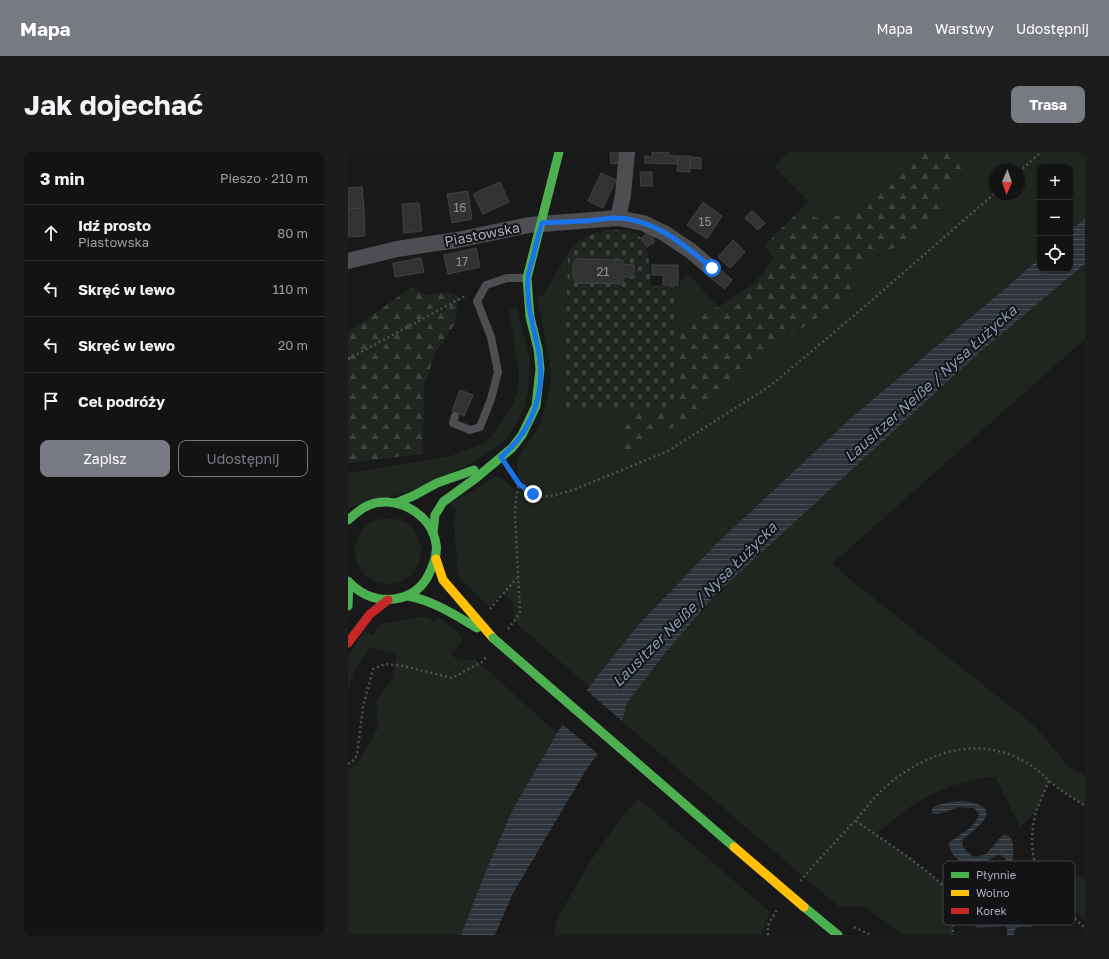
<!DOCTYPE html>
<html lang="pl">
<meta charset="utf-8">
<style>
body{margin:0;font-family:"Golos Text",sans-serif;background:#1c1c1c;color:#f1f3f6}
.controls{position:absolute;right:12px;top:12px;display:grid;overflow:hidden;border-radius:8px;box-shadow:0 1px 3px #0004}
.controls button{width:36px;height:36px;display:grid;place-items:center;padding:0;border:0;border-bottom:1px solid #323233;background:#131313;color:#f1f3f6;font:20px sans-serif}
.compass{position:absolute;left:641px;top:12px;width:36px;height:36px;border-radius:50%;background:#131313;box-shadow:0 1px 3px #0004;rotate:182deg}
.stop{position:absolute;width:12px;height:12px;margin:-9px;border:3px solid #1a73e8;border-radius:50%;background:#fff}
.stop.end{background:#1a73e8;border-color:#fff;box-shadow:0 1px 4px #0008}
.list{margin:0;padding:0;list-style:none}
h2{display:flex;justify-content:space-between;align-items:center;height:52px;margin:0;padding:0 16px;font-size:17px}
h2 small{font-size:13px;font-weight:400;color:#9d9ea0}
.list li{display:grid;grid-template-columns:26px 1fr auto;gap:12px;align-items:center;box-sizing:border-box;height:56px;padding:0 16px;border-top:1px solid #323233}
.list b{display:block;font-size:15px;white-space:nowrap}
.list p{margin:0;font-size:13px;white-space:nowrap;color:#9d9ea0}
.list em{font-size:13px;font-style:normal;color:#9d9ea0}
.actions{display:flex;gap:8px;padding:12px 16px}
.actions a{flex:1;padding:9px 0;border:1px solid #787a81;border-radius:8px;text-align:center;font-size:14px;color:#787a81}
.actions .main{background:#787a81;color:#fff}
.icon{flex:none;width:22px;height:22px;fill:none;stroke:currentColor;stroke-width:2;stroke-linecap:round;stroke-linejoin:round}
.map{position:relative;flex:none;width:737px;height:783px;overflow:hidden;border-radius:8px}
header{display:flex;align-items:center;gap:24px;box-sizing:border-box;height:56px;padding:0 20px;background:#787a81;color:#fff}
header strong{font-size:19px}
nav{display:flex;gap:22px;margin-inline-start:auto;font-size:14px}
.intro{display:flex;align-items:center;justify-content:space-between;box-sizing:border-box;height:96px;padding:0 24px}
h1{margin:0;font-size:28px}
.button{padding:10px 18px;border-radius:8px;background:#787a81;color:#fff;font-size:14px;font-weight:700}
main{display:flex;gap:24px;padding:0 24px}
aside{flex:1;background:#131313;border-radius:8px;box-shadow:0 1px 3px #0004}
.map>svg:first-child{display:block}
.grass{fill:#1f2620;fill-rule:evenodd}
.forest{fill:url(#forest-firs)}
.cemetery{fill:url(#cemetery-stones)}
.water{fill:url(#water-rules)}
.pier{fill:#191919}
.building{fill:#323233;stroke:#414245}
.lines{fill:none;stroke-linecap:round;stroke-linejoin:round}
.path{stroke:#4f5053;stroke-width:2.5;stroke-dasharray:2 3;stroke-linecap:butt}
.lane{stroke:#4d4e52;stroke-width:8}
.street{stroke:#4d4e52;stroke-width:16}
.fast{stroke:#4caf50;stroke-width:9}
.slow{stroke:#ffc107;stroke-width:9}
.jam{stroke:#c62828;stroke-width:9}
.fast-bridge{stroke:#4caf50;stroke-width:9}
.slow-bridge{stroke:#ffc107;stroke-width:9}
.route{stroke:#1a73e8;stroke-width:5}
.labels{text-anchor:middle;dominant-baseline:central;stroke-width:4;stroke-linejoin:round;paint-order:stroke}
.number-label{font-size:12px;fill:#8d9098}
.street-label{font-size:14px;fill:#abafb9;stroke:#131315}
.water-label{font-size:15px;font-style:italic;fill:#859bb1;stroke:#131315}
.key{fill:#131315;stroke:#414246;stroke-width:1}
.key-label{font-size:11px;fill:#abafb9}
</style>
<header>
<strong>Mapa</strong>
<nav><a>Mapa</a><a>Warstwy</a><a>Udostępnij</a></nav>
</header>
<div class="intro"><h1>Jak dojechać</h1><a class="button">Trasa</a></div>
<main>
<aside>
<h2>3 min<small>Pieszo · 210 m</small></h2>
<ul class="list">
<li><svg class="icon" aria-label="ahead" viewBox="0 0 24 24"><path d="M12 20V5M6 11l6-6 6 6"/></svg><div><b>Idź prosto</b><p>Piastowska</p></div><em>80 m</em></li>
<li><svg class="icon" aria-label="left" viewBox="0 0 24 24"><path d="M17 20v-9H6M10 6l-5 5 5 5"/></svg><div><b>Skręć w lewo</b></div><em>110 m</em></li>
<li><svg class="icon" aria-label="left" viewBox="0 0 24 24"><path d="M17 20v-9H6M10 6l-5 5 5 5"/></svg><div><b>Skręć w lewo</b></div><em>20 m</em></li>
<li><svg class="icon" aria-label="arrive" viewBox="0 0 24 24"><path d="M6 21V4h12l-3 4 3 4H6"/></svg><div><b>Cel podróży</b></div></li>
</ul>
<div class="actions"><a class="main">Zapisz</a><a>Udostępnij</a></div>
</aside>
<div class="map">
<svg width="737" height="783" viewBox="0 0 737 783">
<defs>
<pattern id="forest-firs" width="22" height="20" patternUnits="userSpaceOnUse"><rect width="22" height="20" fill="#1f2620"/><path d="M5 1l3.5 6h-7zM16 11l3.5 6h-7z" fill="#3d433e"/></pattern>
<pattern id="cemetery-stones" width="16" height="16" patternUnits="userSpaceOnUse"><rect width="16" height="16" fill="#1f2620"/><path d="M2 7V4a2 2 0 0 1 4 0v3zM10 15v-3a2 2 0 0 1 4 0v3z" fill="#3d433e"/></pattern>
<pattern id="water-rules" width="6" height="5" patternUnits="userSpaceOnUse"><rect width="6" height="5" fill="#2d343a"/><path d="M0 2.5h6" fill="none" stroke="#494f54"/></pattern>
</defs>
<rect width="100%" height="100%" fill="#191919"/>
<g class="grass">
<path d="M440,0H578L514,51L475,70L453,57L460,49L426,15Z"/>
<path d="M617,0H737V66L722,79V15H692V106L653,140L504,265L368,392L291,472L241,535L167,470L164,450L155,440L142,455L113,428L110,423L106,369L109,357L102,352L146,325H153L166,338L173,339L168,309L190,276L199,249L203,225L202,212L189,145L195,143L220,102L216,257H273L274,306L350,260L405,210L500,145L510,112L557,91L593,38L621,18ZM647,18H671V42H647Z"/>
<path d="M737,112V187L485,411L498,424L687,574L720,614L737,624V654L701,630L688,660L672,675L647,625C617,628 590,636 565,653C552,661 540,673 528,682L549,698L563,705L596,735L601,742L604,753L605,783H556L515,754L491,755L274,569L279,551L314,505L366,444L632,200Z"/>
<path d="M339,121L371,155L329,172L330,134Z"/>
<path d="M169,155L182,207L180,241L176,256L168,272L157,288L141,300L122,312L65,339L0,356V321L100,305L136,291L147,280L160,261L170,240L171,220L161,159Z"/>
<circle cx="40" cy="399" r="33"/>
<path d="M76,465L80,466L86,470L91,465L116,486L103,503C110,508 118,510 127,507L209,581L164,659L135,726L113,783H0V618L8,614L30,576L28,549L45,526L49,502L22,495L6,519L0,540V505L16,479L25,484L29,476L34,472Z"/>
<path d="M291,647L422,760L413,783H207L208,771L221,746L242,710L272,667Z"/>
<path d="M737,724V768L709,742L699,728Z"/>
</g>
<g class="forest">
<path d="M578,0H617L621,18L593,38L596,63L557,91L510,112L500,145L405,210L350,260L274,306L273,257H328L329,172L371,155L407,131L426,105L416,94L453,57L476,70L514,51Z"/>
<path d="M64,135L79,143L102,140L111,144L106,173L88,200L76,233L75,302L0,311V180Z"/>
</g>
<path class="cemetery" d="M260,78C267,78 275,77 282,79C302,84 302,118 303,134H330L328,257H216L220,102C233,85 240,83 260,78Z"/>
<g class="water">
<path d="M737,66V112L632,200L366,444L314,505L279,551L274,569L240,615L165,741L147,783H113L135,726L164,659L209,581L244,531L291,472L368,392L504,265L653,140L692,106V117H722V79Z"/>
<path d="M615,649C656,654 635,672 615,687C612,696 620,702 628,705L638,702L655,683C661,682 664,686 665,692C668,722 651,736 639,761C635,778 660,762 667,765C670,765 673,769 676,770C679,771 682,771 685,772L684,775H671L667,777L666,783H659V776L656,774L630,776L626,773V765L655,725L659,713L658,707L653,703C646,703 642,708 635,710C626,714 615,712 608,706C604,702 601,697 601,691C611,682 628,676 631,662L626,656L611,655L591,662H585L584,660V656C594,650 604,650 615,649Z"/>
</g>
<path class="pier" d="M237,537L275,570L251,603L213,571Z"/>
<g class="building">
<path d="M262,0H272V11L263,12Z"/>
<path d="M304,0H321L320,3L330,4V12L297,11V4L304,5Z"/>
<path d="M330,4H342V20L329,19Z"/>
<path d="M343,5L353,6V17L342,16Z"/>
<path d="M292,20H304V34H293Z"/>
<path d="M253,21L268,28L255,56L240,49Z"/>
<path d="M152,30L161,50L135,62L125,42Z"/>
<path d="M14,35L16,56L0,57V36Z"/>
<path d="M120,39L124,67L104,71L99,42Z"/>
<path d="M355,50L374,64L359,87L339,73Z"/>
<path d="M71,51L74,79L56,81L54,52Z"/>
<path d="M16,56L17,84L0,85V57Z"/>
<path d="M404,59L417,71L410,78L397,66Z"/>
<path d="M301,80L307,90L299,95L293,86Z"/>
<path d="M385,88L397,100L382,116L370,105Z"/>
<path d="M128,96L132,115L100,122L96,103Z"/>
<path d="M73,106L76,120L47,125L45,111Z"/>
<path d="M228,107L275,108V112L286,113V125H275V132L228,131L225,125V112Z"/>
<path d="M304,113H330V133H315V123H304Z"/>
<path d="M368,114L384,128L377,137L360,124Z"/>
<path d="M112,238L125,243L116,264L104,259Z"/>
</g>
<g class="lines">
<g class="path">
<path d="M671,20L693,0"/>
<path d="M0,207L119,143"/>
<path d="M163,320L171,332L185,342L192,345L203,344L225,338L320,299L422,234L515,156L647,41"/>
<path d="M142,457L169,426"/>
<path d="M160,477L172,461L167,365L168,346L171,332"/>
<path d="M0,612L6,608L9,603L15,555L25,517L37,512L55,514L104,526L134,510L138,505"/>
<path d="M701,629C697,639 691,650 688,660C681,685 683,715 698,737C708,752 724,764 737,776"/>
<path d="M508,669C526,682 595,726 602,743C606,754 604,771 605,783"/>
<path d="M452,729C468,710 486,692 503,673C513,663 521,651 531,641C561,611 610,587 654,600C666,603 679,610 689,618C694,621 698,626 702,630C713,639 725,646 737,654"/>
<path d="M506,775L523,783"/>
<path d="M420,783V773L430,756"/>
</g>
<path class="lane" d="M107,264L105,271L122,278L132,275L143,247L150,220L143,185L129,149L138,133L159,126H179"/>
<g class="street">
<path d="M270,66L275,43L279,0"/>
<path d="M0,109L49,97L109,88L181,73L270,66L295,71L316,81L343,99L364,117"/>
</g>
<g class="fast">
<path d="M48,351L65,344L89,331L126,318"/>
<path d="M0,368C5,364 11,358 17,355C45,340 84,361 88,392C90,403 85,414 80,424C73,437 62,445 46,447C28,449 13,443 0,429"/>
<path d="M85,381L87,363L95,350L128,326L164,296L174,283L188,254L192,217L190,197L182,165L179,126L211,0"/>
<path d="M60,444C86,449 107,463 129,476"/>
<path d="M0,454L1,430"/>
<path d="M456,755L490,783"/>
</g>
<path class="slow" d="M88,407L95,428L145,486"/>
<path class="jam" d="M0,491L22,462L40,448"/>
<path class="fast-bridge" d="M145,486L386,695"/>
<path class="slow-bridge" d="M386,695L456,755"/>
</g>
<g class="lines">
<path class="route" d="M185,342L171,332L153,305C185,279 199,237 190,196C185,173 178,151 180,127C180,121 182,115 184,109C187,97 190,84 194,71C207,70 220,70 234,69C246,69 259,65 271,66C307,68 338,94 364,116"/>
</g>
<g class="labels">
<g class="number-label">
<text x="112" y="55">16</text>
<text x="357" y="69">15</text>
<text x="114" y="109">17</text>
<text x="255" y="119">21</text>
</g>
<g class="street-label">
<text transform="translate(134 82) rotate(-11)">Piastowska</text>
</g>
<g class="water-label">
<text transform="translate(582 231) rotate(-42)">Lausitzer Neiße / Nysa Łużycka</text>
<text transform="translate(346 452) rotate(-45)">Lausitzer Neiße / Nysa Łużycka</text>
</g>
</g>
<rect x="595" y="709" width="132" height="64" rx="6" class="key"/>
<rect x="603" y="720" width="18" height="6" fill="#4caf50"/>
<rect x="603" y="738" width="18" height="6" fill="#ffc107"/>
<rect x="603" y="756" width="18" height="6" fill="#c62828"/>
<g class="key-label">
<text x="628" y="727">Płynnie</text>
<text x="628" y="745">Wolno</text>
<text x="628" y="763">Korek</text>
</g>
</svg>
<div class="controls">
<button>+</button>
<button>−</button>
<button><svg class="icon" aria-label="locate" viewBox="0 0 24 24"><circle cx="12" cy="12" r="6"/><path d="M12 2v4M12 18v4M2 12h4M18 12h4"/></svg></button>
</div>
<svg class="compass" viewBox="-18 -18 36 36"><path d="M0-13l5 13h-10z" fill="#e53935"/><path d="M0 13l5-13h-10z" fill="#9d9ea0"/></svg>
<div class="stop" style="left:364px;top:116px"></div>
<div class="stop end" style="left:185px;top:342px"></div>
</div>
</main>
